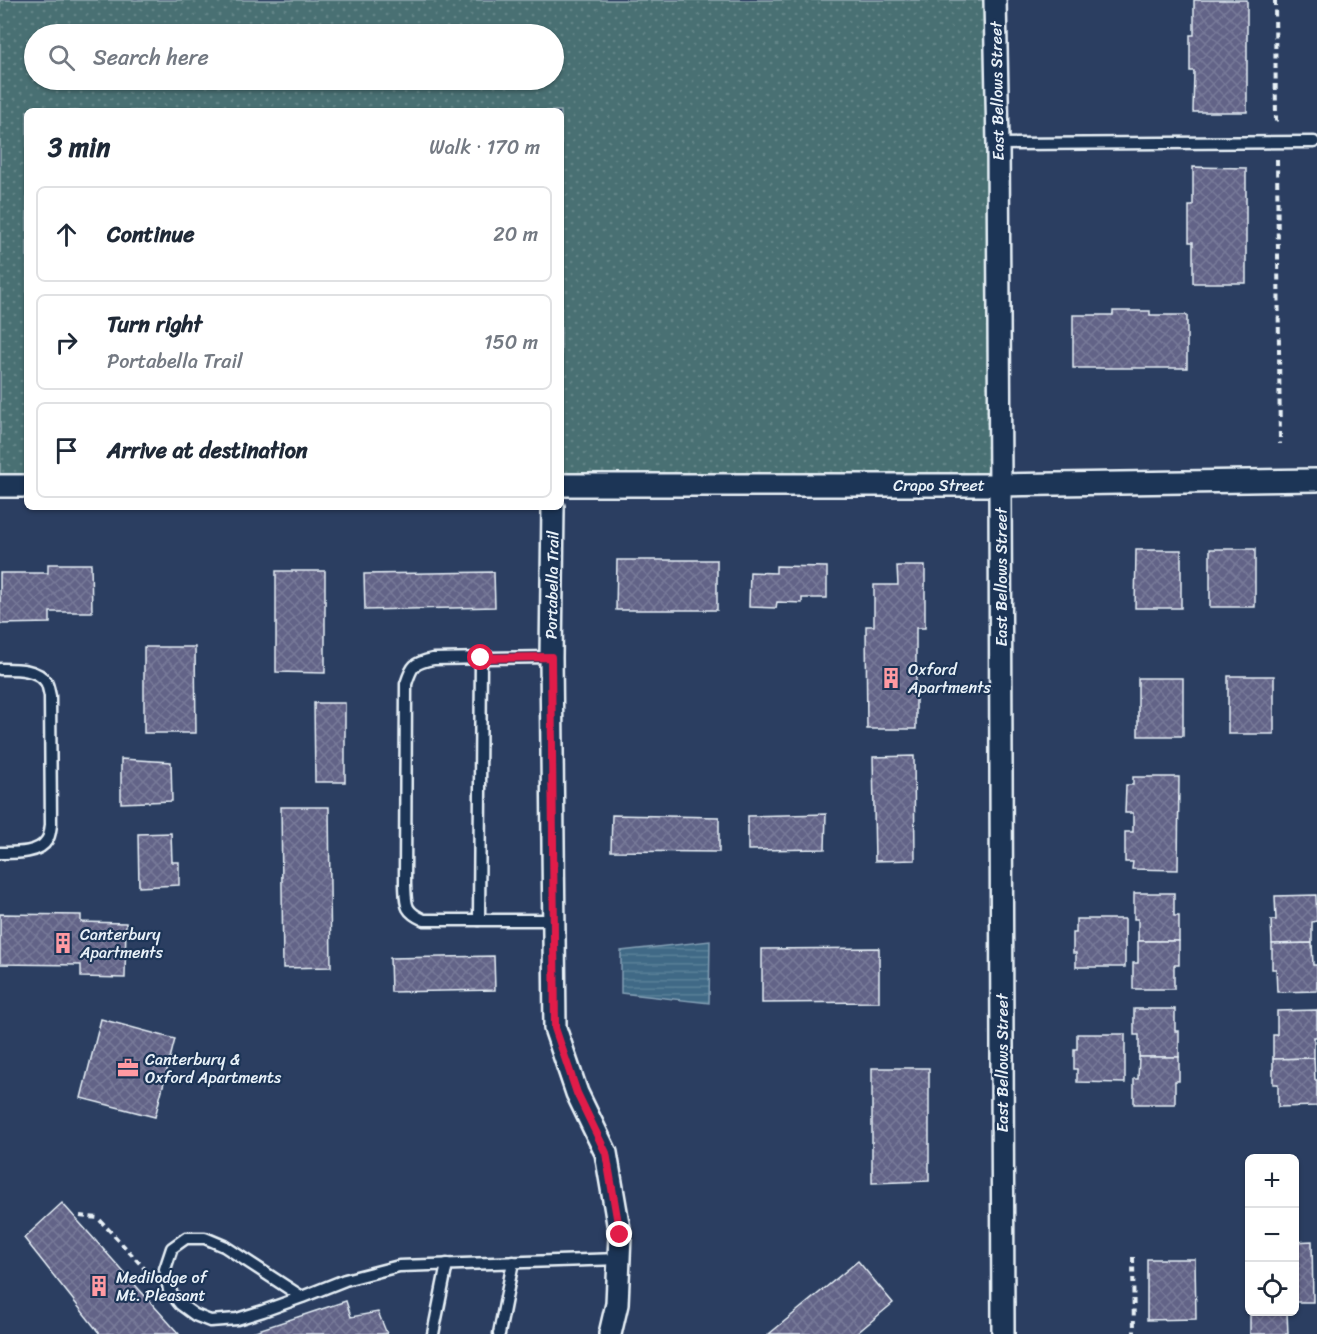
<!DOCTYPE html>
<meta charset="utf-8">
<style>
body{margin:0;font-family:Sriracha,sans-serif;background:#f2f2f3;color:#1f2937}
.controls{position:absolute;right:18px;bottom:18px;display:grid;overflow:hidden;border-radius:9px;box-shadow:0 2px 4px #0004}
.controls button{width:54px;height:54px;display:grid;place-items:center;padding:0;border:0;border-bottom:2px solid #e0e1e3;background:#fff;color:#1f2937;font:30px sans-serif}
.stop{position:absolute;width:18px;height:18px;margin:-14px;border:4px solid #e11d48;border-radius:50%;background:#fff}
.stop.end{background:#e11d48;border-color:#fff;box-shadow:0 2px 6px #0008}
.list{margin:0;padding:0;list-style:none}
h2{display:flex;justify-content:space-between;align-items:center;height:78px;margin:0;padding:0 24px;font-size:26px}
h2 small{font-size:20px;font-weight:400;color:#747a83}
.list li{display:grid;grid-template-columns:39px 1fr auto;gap:18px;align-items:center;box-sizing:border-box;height:96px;margin:0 12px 12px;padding:0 12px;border:2px solid #e0e1e3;border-radius:9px}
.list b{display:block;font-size:22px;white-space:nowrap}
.list p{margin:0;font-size:20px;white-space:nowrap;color:#747a83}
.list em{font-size:20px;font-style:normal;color:#747a83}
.icon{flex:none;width:33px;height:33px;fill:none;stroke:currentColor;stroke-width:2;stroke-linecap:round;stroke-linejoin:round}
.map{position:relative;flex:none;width:1317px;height:1334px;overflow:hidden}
.search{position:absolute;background:#fff;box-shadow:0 2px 4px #0004;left:24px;top:24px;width:540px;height:66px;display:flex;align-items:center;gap:15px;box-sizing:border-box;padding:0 21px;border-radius:33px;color:#747a83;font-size:22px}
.panel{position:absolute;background:#fff;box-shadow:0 2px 4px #0004;left:24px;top:108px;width:540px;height:402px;border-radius:9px}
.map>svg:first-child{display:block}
.park{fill:url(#park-dots);stroke:#99b0b6;stroke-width:1.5;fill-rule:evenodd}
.water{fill:url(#water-rules);stroke:#839fb4;stroke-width:1.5}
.building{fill:url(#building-cross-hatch);stroke:#e8f1f8;stroke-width:1.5}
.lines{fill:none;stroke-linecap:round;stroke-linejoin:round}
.service-casing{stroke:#e8f1f8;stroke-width:15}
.minor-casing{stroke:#e8f1f8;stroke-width:26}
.path{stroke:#e8f1f8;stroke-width:4;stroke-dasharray:6 4.5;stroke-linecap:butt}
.service{stroke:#1d3557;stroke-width:10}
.minor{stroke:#1d3557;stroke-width:21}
.route{stroke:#e11d48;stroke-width:8}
.labels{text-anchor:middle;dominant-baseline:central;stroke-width:4.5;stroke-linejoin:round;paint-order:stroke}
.street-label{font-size:16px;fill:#e8f1f8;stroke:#1d3557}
.poi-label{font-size:16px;fill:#e8f1f8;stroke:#1d3557;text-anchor:start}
</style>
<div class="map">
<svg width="1317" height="1334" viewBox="0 0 1317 1334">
<defs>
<pattern id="park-dots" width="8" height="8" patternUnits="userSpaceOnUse" patternTransform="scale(1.5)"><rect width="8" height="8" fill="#4a7073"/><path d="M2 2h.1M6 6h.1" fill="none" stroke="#648588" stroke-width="1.8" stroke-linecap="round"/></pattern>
<pattern id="water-rules" width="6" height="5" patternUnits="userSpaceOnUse" patternTransform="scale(1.5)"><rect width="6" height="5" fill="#3f6986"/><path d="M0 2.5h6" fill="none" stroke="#5b7f98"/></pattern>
<pattern id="building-cross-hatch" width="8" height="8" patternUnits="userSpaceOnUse" patternTransform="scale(1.5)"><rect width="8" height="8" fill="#626387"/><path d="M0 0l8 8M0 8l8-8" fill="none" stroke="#787a99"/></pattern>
</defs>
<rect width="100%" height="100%" fill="#2b3e61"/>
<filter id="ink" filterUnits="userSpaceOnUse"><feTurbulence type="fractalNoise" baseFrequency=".0167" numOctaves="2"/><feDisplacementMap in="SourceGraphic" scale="12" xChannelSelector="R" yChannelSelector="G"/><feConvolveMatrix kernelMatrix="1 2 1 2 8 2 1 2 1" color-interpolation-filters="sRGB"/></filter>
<g filter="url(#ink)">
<path class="park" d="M0,0H997L1000,485H561V111H27V485H0ZM34,34H554V80H34Z"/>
<path class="water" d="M710,941L709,1003L621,993V951Z"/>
<g class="building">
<path d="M1194,0H1247V112H1193L1194,71H1190V35H1194Z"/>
<path d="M1193,167L1246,168V283H1193V242H1189V206H1193Z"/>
<path d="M1113,311H1150V315H1187V368H1073V315H1113Z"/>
<rect x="1210" y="549" width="45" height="58"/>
<path d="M1136,550H1181V608H1135Z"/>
<path d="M617,560H717V610H616Z"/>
<path d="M48,564H91L92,612H50V623L0,624V573H48Z"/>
<path d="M776,566L827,567V598H802V603L777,602L776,608L749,607L750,572L776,573Z"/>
<path d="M897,566H925V628H916V729H867L866,626H874V585H898Z"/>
<path d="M276,571H325V673L276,672Z"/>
<path d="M494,572L495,607L365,610L364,574Z"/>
<path d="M144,647H195L196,733H144Z"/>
<rect x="1228" y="676" width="46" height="58"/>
<rect x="1138" y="678" width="45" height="58"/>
<path d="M314,703H345V782H315Z"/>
<path d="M914,756L915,860L875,861L873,757Z"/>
<path d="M121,759L171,762L172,801L121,803Z"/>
<path d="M1133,777H1179L1178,870L1132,869L1133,862H1125V832H1133V813H1125L1126,785H1133Z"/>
<path d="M281,807H329L331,967L283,968Z"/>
<path d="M826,814L825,849L748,850V816Z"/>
<path d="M612,815L719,817V852L611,851Z"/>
<path d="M171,833L172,862H179V885L139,887L138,834Z"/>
<path d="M1134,893H1174V916H1179V941H1138V919H1134Z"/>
<path d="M1316,895L1317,921L1312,922V943L1272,944L1271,920H1276L1275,896Z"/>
<path d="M0,914L81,915V922L126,923L125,978L81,977V965L0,964Z"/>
<path d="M1076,919H1125V967H1076V953H1073V933H1076Z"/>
<path d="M1138,941H1179V965H1174V989H1133V963H1138Z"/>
<path d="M1312,943L1313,965H1317V991L1277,992L1276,969H1272V944Z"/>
<path d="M879,948V1002L762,1003V949Z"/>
<path d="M494,956L495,990L391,992L390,958Z"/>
<path d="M1134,1009H1175V1031H1179V1057H1139V1035H1134Z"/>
<path d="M1317,1010V1037H1314V1058L1273,1059V1035H1277V1011Z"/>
<path d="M101,1019L175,1039L155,1117L81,1098Z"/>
<path d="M1077,1034H1125V1083L1077,1082V1069H1074V1049H1077Z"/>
<path d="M1139,1057H1179V1081H1175V1104H1134V1079H1138Z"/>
<path d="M1314,1058L1315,1080H1317V1106L1278,1107V1084H1273V1059Z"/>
<path d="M872,1068H929V1181L872,1183Z"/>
<path d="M62,1203L179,1334H100L24,1238Z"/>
<path d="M1312,1241L1313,1302H1294V1242Z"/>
<path d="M1147,1259H1195L1196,1319L1147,1320Z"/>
<path d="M858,1261L893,1303L856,1334H769Z"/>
<path d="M346,1301L351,1317L378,1312L387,1334H246Z"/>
<path d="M1250,1312H1287L1288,1334H1250Z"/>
</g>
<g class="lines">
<defs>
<g id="service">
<path d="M998,144L1314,142"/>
<path d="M551,657L433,659C414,663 412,665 406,684L405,884C406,905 404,911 424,920H554"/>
<path d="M0,669C15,669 37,668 46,682C48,685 49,692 50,696L51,825C50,830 50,836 47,840C39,854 15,853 0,853"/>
<path d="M479,920L481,658"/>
<path d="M302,1297L224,1246L205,1238H186L172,1248L165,1269L169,1290L180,1304L195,1315L210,1321L237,1319L263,1311L302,1297L345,1280L399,1266L620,1259"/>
<path d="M433,1334L447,1264"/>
<path d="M499,1334L513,1262"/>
</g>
<g id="minor">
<path d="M995,0L998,144L1000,485L1003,1334"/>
<path d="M561,485H1000L1317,480"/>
<path d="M0,486H27"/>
<path d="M553,507L551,657L555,1028L577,1093L606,1153L620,1235L617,1304L610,1334"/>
</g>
</defs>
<use href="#service" class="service-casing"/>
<use href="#minor" class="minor-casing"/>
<g class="path">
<path d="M1275,0L1276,125"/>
<path d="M1277,159L1280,444"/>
<path d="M80,1216L98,1218L144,1268L146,1273"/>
<path d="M1133,1257L1134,1334"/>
</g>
<use href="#service" class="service"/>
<use href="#minor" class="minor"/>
</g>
</g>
<g class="lines" filter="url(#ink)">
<path class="route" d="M481,658L551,657L555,1028L577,1093L606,1153L620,1235"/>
</g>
<defs>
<symbol id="building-bare" viewBox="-9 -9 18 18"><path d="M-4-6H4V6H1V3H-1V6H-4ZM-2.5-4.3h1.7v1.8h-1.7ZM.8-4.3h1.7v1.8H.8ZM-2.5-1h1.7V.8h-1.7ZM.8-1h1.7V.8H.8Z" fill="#ff9aa2" stroke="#1d3557" stroke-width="2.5" paint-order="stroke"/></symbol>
<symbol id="office-bare" viewBox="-9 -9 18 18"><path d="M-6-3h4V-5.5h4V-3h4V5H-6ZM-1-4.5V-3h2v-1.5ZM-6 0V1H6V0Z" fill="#ff9aa2" stroke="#1d3557" stroke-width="2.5" paint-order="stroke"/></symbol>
</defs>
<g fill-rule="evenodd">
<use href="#building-bare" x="876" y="663" width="30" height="30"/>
<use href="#building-bare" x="48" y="928" width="30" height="30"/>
<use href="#office-bare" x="113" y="1053" width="30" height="30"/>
<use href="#building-bare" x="84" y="1271" width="30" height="30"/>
</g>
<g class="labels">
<g class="street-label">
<text transform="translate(997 91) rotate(-91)">East Bellows Street</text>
<text x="939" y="485">Crapo Street</text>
<text transform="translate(1001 577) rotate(-90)">East Bellows Street</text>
<text transform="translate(552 585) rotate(-89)">Portabella Trail</text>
<text transform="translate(1002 1063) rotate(-90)">East Bellows Street</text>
</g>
<g class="poi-label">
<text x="908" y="669">Oxford<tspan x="908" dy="18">Apartments</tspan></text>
<text x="80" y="934">Canterbury<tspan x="80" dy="18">Apartments</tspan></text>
<text x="145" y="1059">Canterbury &amp;<tspan x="145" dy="18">Oxford Apartments</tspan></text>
<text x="116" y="1277">Medilodge of<tspan x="116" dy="18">Mt. Pleasant</tspan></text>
</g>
</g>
</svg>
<div class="controls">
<button>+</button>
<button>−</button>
<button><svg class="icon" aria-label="locate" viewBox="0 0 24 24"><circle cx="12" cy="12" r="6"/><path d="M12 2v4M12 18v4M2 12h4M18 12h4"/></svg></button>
</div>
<div class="stop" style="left:481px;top:658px"></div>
<div class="stop end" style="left:620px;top:1235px"></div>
<div class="search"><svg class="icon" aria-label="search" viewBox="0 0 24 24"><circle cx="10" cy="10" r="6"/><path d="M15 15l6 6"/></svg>Search here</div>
<section class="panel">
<h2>3 min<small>Walk · 170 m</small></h2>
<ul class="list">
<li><svg class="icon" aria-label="ahead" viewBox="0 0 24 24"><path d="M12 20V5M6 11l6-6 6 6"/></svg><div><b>Continue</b></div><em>20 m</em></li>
<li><svg class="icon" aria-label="right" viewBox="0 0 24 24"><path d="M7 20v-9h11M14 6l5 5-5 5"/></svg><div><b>Turn right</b><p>Portabella Trail</p></div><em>150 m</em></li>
<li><svg class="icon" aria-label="arrive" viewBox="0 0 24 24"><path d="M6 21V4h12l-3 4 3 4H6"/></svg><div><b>Arrive at destination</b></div></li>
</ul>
</section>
</div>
